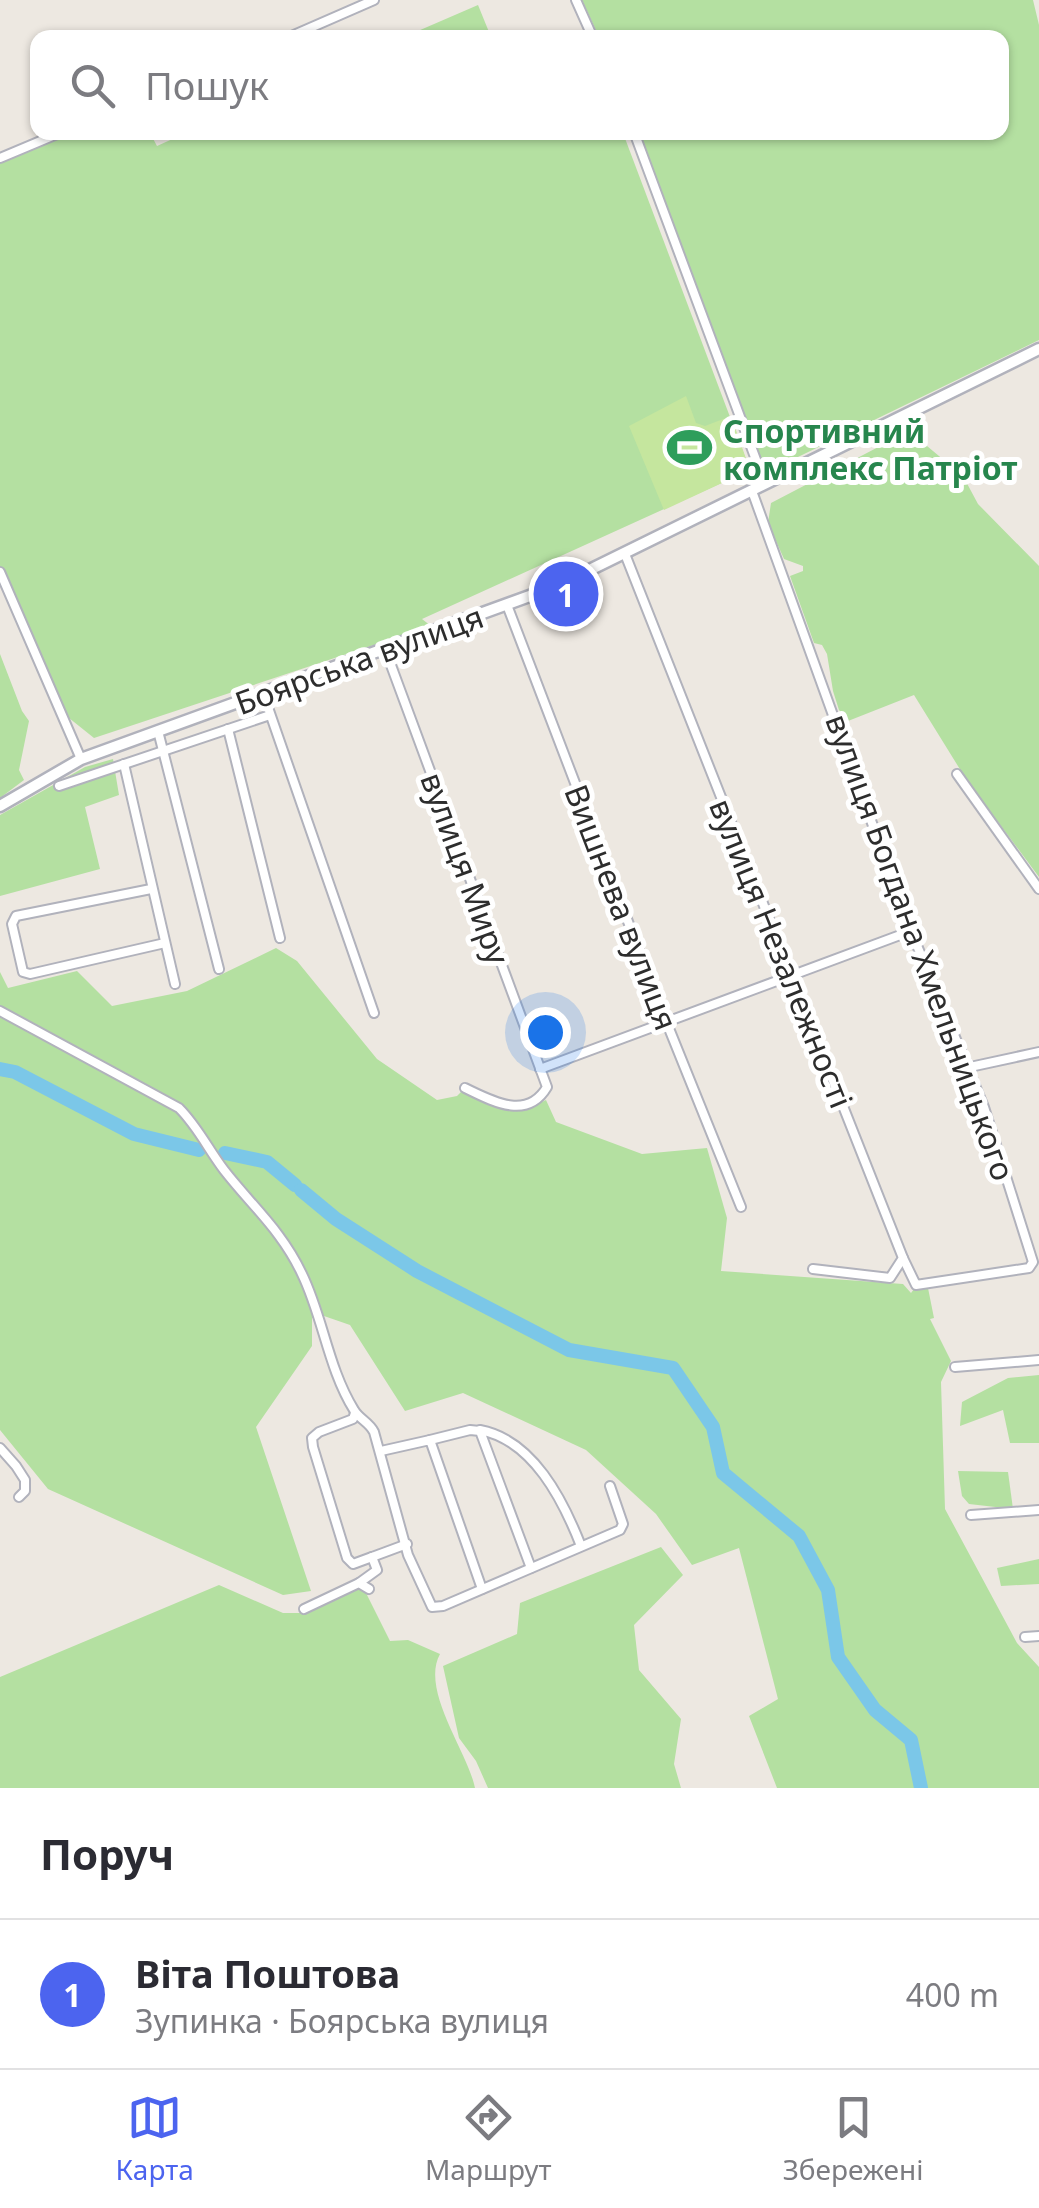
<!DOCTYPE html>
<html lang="uk">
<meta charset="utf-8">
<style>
body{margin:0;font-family:"Noto Sans",sans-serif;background:#f2f2f3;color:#2b2b33}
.you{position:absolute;left:545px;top:1032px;width:35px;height:35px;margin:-25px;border:8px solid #fff;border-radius:50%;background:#1a73e8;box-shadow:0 0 0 15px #1a73e833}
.badge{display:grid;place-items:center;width:65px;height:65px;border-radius:50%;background:#4c64ef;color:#fff;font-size:32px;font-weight:700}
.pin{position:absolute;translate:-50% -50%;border:5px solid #fff;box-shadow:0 2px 10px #0006}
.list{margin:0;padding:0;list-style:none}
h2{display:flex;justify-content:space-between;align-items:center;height:130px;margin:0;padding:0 40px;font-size:42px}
h2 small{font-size:32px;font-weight:400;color:#7c7c81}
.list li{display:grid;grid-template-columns:65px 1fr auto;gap:30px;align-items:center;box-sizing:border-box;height:150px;padding:0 40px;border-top:2px solid #e1e1e2}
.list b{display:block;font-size:38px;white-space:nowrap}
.list p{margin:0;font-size:32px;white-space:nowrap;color:#7c7c81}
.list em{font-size:32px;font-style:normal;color:#7c7c81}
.icon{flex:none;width:55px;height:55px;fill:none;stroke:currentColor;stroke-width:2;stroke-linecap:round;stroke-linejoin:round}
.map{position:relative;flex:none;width:1039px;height:1788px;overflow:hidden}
.search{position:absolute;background:#fff;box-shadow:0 2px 8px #0004;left:30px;right:30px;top:30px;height:110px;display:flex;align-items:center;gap:25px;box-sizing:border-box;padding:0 35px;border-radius:20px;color:#7c7c81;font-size:38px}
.sheet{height:280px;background:#fff}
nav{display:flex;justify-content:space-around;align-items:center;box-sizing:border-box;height:140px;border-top:2px solid #e1e1e2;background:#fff;font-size:28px;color:#7c7c81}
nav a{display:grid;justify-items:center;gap:5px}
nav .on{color:#4c64ef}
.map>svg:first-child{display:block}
.green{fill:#b4e0a1}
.pitch{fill:#c5e69e}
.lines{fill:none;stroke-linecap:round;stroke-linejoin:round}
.river{stroke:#7bc7e8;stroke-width:14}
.minor-casing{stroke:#b1b2bc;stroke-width:12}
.tertiary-casing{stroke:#b1b2bc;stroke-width:15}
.minor{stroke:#fff;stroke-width:8}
.tertiary{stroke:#fff;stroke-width:10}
.labels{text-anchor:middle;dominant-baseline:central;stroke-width:10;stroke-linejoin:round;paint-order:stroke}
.leisure-label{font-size:32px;font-weight:bold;fill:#27864d;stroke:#fff;text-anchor:start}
.street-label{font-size:32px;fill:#2d2d2d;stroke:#fff}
</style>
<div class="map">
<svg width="1039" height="1788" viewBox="0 0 1039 1788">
<rect width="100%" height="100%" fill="#ede8e1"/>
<g class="green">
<path d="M582,0H1033L1039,25V340L767,472L752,462L634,133L1002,132V38L599,37Z"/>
<path d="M478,5L491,37H404Z"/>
<path d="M74,132L150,133L157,146L188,132L623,133L750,470L422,619L431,626L94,738L64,714L0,570V163Z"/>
<path d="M909,431L963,476L978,504L1039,566V877L966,779L914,695L848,721L839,710L833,691L827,654L822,645L814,643L790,576L803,571V566L784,559L768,523L771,503Z"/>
<path d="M0,654L22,711L29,721L19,770L24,780L0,798Z"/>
<path d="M113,759L119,795L85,807L100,869L0,896V815L85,767Z"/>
<path d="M276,948L297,961L377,1059L437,1100L457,1096L461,1092C495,1106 511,1119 546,1100L556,1122L642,1154L707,1148L727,1218L721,1271L903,1284L911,1293L914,1289L928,1288L934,1318L930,1319L951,1361L941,1382L945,1509L1017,1643L1039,1667V1788H777L749,1716L778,1699L739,1548L692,1565L656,1514L586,1450L463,1393L405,1411L350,1325L324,1316L312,1318V1346L256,1427L311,1591L283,1595L48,1489L0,1430V972L8,988L77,971L112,1006L187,991Z"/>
<path d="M1039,1375V1443H1010L1003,1410L960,1426L962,1402L1008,1378Z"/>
<path d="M958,1471L1008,1472L1013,1509L969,1504L962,1496Z"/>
<path d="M661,1547L683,1575L634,1625L639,1670L681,1719L674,1764L681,1788H488L476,1761L459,1738L443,1666L517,1634L520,1603Z"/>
<path d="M1039,1559V1584L1001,1586L997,1568Z"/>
<path d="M219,1585L283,1613H302L358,1586L366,1593L390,1641L408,1640L440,1654C420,1690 468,1752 475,1788H0V1677Z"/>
</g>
<path class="pitch" d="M686,396L696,423L705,426L731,416L750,470L664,510L629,426Z"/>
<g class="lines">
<g class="river">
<path d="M0,1069L15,1072L134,1134L199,1150"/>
<path d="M225,1153L267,1162L295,1185"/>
<path d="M301,1190L336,1219L417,1271L569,1350L673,1368L713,1427L723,1473L799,1536L828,1590L838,1657L875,1710L911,1740L921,1788"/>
</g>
<defs>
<g id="minor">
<path d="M576,0L593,38"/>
<path d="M287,38L374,0"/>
<path d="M634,132L765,484"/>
<path d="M0,158L62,132"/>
<path d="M752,491L911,931L984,1107L1033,1262L1029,1268L916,1285L903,1258"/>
<path d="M625,554L903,1258L890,1278L813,1269"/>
<path d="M0,572L81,759"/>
<path d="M507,605L666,1021L741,1207"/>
<path d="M385,649L547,1087C527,1121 492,1101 465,1088"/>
<path d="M263,693L374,1013"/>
<path d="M228,729L280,938"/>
<path d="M158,731L219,969"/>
<path d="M124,764L175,984"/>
<path d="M957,774L1039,889"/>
<path d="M59,786L270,715"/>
<path d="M151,889L16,916L12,924L23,972L30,974L165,943"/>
<path d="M0,1011L179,1108C198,1127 208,1149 224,1170C252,1206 282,1231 302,1274C323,1317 328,1368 354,1410C359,1419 369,1422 374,1432L408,1555L432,1607L443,1606L620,1530L623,1524L610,1486"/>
<path d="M970,1067L1039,1052"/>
<path d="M540,1069L911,931"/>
<path d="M955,1367L1039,1360"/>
<path d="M355,1413L353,1419L319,1432L312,1438L313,1447L347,1558L353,1564L372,1557"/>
<path d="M480,1430C533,1440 563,1500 581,1546"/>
<path d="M430,1440L470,1430L480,1431L531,1568"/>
<path d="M0,1448L16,1466L25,1480V1491L19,1497"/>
<path d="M381,1451L430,1440L482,1589"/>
<path d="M971,1515L1039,1510"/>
<path d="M359,1583L377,1570L372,1557L407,1544"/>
<path d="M304,1609L359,1583L369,1589"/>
<path d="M1025,1637L1039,1636"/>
</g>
<path id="tertiary" d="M0,806L81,759L557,586L1039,349"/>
</defs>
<use href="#minor" class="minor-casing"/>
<use href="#tertiary" class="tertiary-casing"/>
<use href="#minor" class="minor"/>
<use href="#tertiary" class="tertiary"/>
</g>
<defs>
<symbol id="stadium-bare" viewBox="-9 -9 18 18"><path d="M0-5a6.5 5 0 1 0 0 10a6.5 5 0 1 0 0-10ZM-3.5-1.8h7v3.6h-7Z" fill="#2e9e5b" stroke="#fff" stroke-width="2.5" paint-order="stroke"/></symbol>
</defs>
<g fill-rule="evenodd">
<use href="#stadium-bare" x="658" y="416" width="63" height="63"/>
</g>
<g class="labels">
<g class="leisure-label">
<text x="723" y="430">Спортивний<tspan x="723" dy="37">комплекс Патріот</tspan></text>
</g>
<g class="street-label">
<text transform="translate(359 659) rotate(-20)">Боярська вулиця</text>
<text transform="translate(466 868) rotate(70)">вулиця Миру</text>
<text transform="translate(622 907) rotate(69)">Вишнева вулиця</text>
<text transform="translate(921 947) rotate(70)">вулиця Богдана Хмельницького</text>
<text transform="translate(782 953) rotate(68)">вулиця Незалежності</text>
</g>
</g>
</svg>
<div class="you"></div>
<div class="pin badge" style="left:566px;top:594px">1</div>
<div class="search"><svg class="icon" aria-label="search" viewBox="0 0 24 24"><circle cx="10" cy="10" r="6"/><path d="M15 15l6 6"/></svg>Пошук</div>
</div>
<section class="sheet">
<h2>Поруч<small></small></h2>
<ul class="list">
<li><span class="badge">1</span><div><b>Віта Поштова</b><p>Зупинка · Боярська вулиця</p></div><em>400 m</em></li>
</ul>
</section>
<nav>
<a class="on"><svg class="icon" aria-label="map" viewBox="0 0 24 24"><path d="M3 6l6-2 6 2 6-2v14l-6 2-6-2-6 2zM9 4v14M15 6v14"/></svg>Карта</a>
<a><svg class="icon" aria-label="directions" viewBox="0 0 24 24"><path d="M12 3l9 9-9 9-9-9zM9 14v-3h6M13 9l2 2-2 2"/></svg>Маршрут</a>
<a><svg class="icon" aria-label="saved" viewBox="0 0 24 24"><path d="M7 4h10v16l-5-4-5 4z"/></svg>Збережені</a>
</nav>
